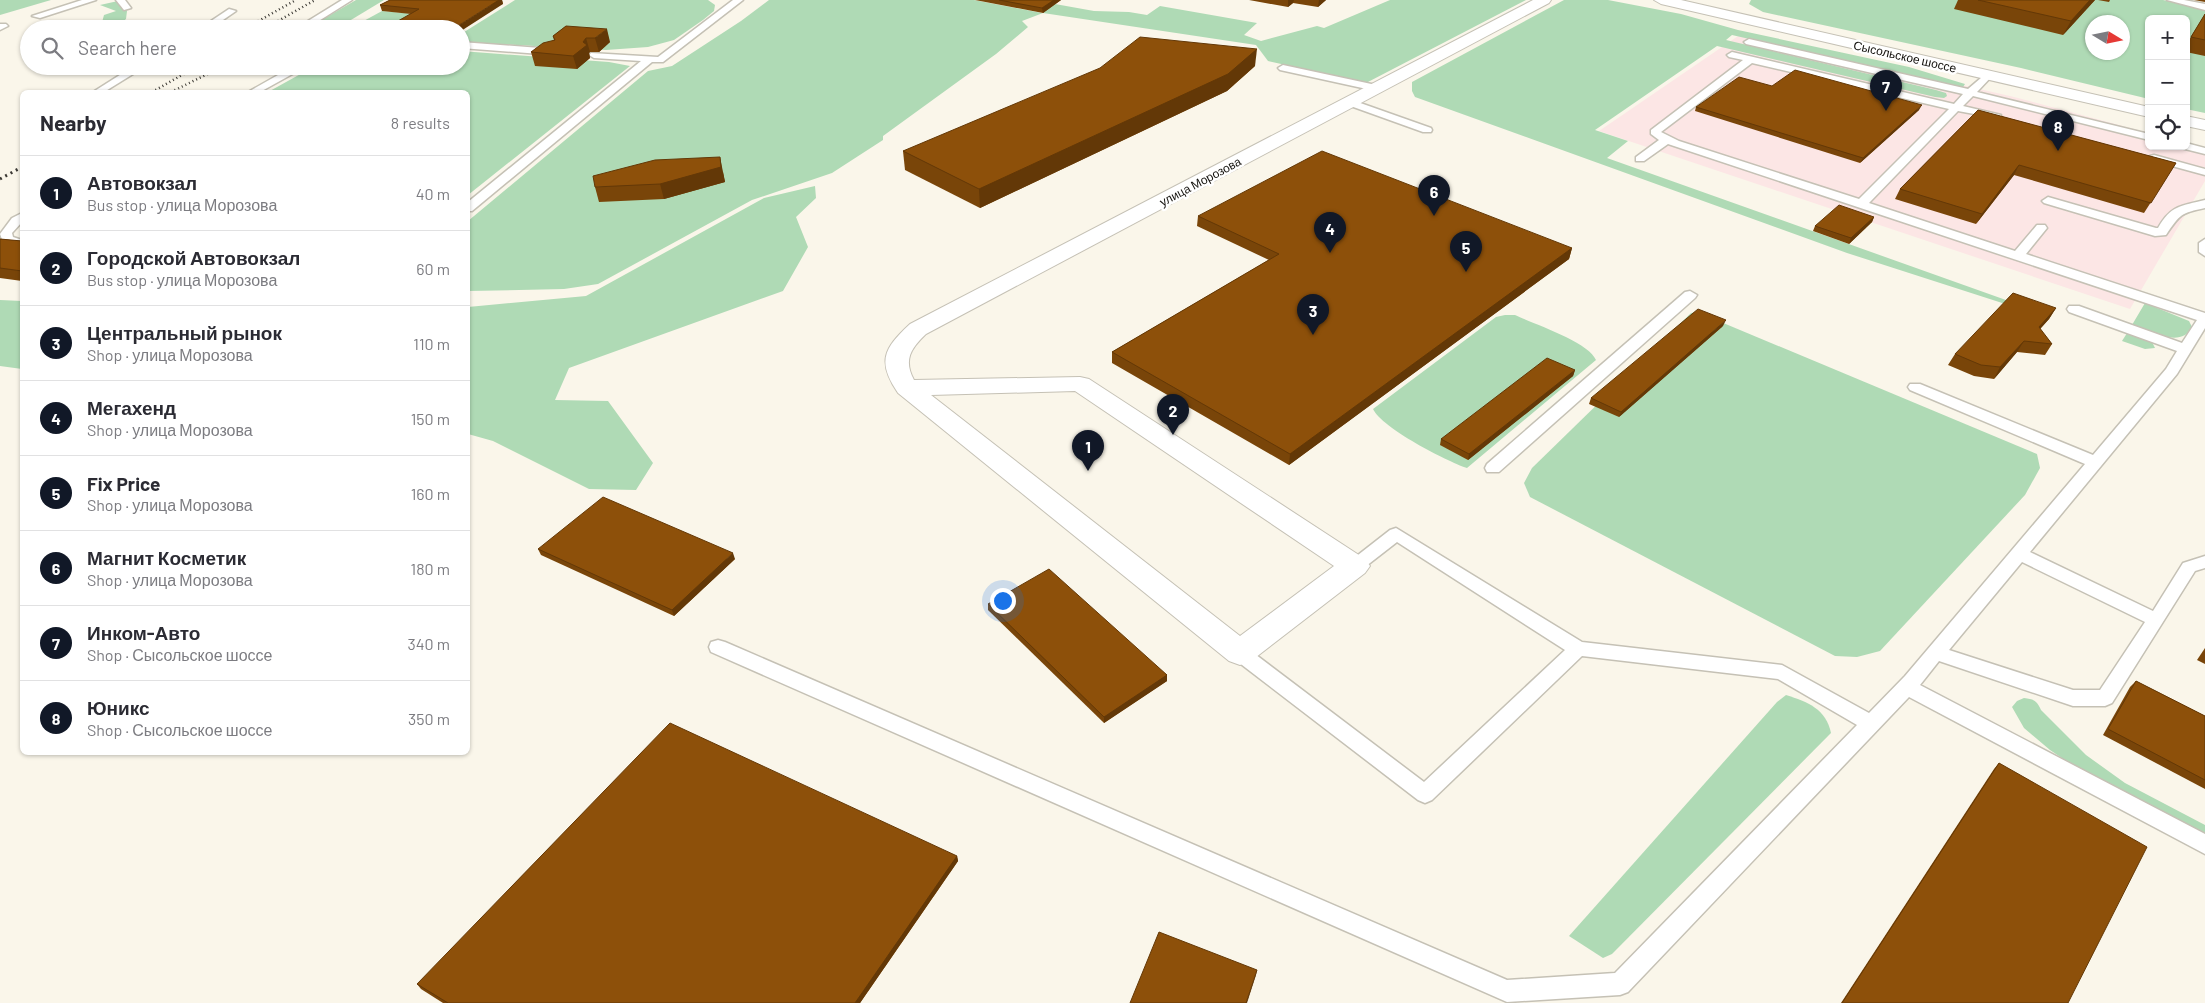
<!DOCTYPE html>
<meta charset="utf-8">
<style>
body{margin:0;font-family:Barlow,sans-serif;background:#f2f2f3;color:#2b2b33}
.controls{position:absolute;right:15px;top:15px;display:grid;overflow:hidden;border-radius:8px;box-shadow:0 1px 4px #0004}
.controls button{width:45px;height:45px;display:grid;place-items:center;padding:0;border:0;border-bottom:1px solid #e1e1e2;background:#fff;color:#2b2b33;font:25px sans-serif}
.compass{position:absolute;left:2085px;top:15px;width:45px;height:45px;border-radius:50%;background:#fff;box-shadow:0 1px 4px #0004;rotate:100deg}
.you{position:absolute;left:1002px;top:600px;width:18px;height:18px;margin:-12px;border:4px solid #fff;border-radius:50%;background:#1a73e8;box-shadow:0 0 0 8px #1a73e833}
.badge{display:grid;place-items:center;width:32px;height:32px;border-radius:50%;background:#111827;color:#fff;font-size:16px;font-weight:700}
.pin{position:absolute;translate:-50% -41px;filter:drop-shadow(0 1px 2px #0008)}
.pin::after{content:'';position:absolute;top:26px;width:18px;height:15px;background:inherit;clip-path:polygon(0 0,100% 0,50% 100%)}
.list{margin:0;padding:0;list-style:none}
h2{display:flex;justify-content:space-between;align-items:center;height:65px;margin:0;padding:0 20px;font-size:21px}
h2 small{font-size:16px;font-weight:400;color:#7c7c81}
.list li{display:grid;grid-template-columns:32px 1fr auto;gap:15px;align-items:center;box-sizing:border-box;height:75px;padding:0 20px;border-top:1px solid #e1e1e2}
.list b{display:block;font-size:19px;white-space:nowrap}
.list p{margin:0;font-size:16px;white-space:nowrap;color:#7c7c81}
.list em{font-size:16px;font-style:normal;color:#7c7c81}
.icon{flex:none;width:28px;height:28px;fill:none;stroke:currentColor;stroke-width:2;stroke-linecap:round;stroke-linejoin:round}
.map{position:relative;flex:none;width:2205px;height:1003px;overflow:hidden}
.search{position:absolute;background:#fff;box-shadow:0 1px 4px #0004;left:20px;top:20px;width:450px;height:55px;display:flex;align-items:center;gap:12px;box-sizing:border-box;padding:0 18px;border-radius:28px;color:#7c7c81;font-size:19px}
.panel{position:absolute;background:#fff;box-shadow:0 1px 4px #0004;left:20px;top:90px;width:450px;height:665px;border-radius:8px}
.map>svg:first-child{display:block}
.commercial{fill:#fce6e5}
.green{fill:#afdab5;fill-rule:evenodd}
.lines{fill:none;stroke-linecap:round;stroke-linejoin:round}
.service-casing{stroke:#c5c1b5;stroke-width:3}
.minor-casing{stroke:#c5c1b5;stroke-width:2}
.primary-casing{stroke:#c5c1b5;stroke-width:2}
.service{fill:#fff;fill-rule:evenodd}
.minor{fill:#fff;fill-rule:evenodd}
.primary{fill:#fff;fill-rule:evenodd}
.rail-far1{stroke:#3b3934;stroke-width:2.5;stroke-dasharray:1 3;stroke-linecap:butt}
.rail{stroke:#3b3934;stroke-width:3;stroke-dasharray:2 4;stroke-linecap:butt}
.wall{fill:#794509}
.shaded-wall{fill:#633807}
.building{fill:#8d500a;stroke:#633807}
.labels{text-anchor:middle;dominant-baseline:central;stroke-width:5;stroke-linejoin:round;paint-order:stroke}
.far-street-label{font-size:12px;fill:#110f0b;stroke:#fff}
</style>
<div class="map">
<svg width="2205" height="1003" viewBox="0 0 2205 1003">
<rect width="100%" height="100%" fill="#faf6ea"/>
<path class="commercial" d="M1741,34L2014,97L2149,133V146H2186V143L2205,148V181L2130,309L1599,131Z"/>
<g class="green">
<path d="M0,0H51L0,15Z"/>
<path d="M356,0H384L336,29H306Z"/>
<path d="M515,0H708L715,5L714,11L703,20L674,40L648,47L606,50L461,42V34Z"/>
<path d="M769,0H974L1042,13L1055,4L1094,11L1129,12L1147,15L1160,6L1257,23L1244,35L1261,41L1317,26L1324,28L1390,0H1526L1366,83L1268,61L1256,45L1043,13L1022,21L1028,27L996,54L883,136V140L832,173L752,200L598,284L564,289L468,291V221L648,71L672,66L741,21Z"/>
<path d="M1564,0H1608L1681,14L1738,30L1909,67L1965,84L1963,87H1958L1732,35L1726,40L1936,90L1946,93L1947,96L1944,98L1935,97L1717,46L1595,130L1628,141L1607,158L2051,316L2049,318L1847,253L1415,97L1412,91V82Z"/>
<path d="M1751,0H2163L2205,9V113L2186,109V19H2149V99L2021,68L1763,12L1749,4ZM2092,22H2122V52H2092Z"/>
<path d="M118,1L127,11L126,19L114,29H95L101,26L104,15L116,11L100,5Z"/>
<path d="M382,11L461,18L443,29H354L360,23Z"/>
<path d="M461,51L609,62L630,66L468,195V92H268L315,66H461Z"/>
<path d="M815,186L816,198L796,217L808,247L783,291L569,368L555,400L608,401L653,463L636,490L589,489L493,441L468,434V307L586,296L764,198Z"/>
<path d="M0,300L22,301V369L0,366Z"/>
<path d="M2145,303L2189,321L2192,327C2182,349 2149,331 2132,325Z"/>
<path d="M1697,312L2037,454L2040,468L2025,495L1880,651L1857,657L1835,656L1530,497L1524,483L1532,468L1691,313Z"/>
<path d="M1505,315H1515C1534,324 1589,342 1596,360L1467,468C1446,461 1382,428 1373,409L1496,317Z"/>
<path d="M2129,330L2151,340L2155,348L2145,349L2122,341Z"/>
<path d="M1786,695C1808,702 1826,709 1831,733L1612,954L1603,958L1569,936L1777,702Z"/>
<path d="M2024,698C2034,699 2037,701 2041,710L2086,755L2125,783L2205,825V839L2099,783L2050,750L2024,728L2012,707L2017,701Z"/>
</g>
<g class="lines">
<defs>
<g id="service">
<path d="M82,0H96L40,18L32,16Z"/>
<path d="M116,0H125L131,8L124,10Z"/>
<path d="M342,0H352L306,29H295Z"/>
<path d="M733,0H743L663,62H652L472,211H468V202L641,61L594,58L589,55L591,53L658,57Z"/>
<path d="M2167,0H2184L2205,4V10Z"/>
<path d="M229,9L236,11L210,29H199Z"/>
<path d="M0,24H6L8,26L0,30Z"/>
<path d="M1749,39L1968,89L1988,72L1993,75L1977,92L2149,134V140L1973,96L1963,106L2001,115V119L1958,111L1869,203L2015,251L2037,225H2045L2047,228L2026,254L2205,313V328L2177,374L2030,552L2153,611L2183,563L2205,556V568L2195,571L2112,703L2105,706H2073L1939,661L1920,685L2205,834V854L1909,697L1628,992L1620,995L1507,1002L711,652L709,647L711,642L718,640L725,642L1507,980L1615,973L1857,725L1778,679L1582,656L1432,800L1425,803L1418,800L1233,658L1231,653L1233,648L1240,646L1247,648L1424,782L1565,650L1397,542L1361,570L1355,572L1349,570L1346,566L1349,562L1390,530L1396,528L1582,642L1782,665L1869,713L1905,676L2085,464L1910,390L1908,387L1910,384H1920L2093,455L2166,369L2177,351L2069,312L2067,309L2069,306H2079L2182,343L2197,320L1668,144L1644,161H1636V157L1659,140L1651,134V130L1743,60L1729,57L1727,55L1732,52L1954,104L1963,94L1746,44L1744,42ZM1752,63L1949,109L1859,199L1679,141L1661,132ZM2022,562L2145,622L2100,690H2073L1949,650Z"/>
<path d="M461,42L553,49L558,52L553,55L461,48Z"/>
<path d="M1283,65L1376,85L1381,88L1376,91L1280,70L1278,68Z"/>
<path d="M134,66H146L104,92H93Z"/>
<path d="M294,66H307L260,92H248Z"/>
<path d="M1349,99L1431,128L1432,130L1431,132H1423L1345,104L1344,102Z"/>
<path d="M2186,143L2205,148V154L2181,148L2180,146H2186Z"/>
<path d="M2154,155L2205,169V175L2150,160V156Z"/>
<path d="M2048,197L2156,228H2158C2171,205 2181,206 2205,200V208C2181,213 2180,214 2166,235L2155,236L2044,203L2042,201Z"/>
<path d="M22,213V222L12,233L13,237L22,240V248L3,242L0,234L12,218Z"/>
<path d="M2205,239V256L2199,252V243Z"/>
<path d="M1690,291L1697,295L1695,298L1499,472H1487L1485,468L1487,464L1685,292Z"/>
</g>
<path id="minor" d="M1533,0H1551L1549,3L926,334C911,348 903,360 914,380L1080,377L1089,379L1365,559L1370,566L1365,573L1251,661L1240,665L1229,661L898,393C877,362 883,349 910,324ZM1075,391L1334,566L1240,636L931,395Z"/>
<g id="primary">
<path d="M1654,0H1681L2149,107V117L1661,4Z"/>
<path d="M2186,116L2205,120V130L2186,126Z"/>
</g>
</defs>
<use href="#service" class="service-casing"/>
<use href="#minor" class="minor-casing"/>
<use href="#primary" class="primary-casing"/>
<use href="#service" class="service"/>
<use href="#minor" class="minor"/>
<use href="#primary" class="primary"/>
<g class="rail-far1">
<path d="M244,29L296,0"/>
<path d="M264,29L315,0"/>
<path d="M152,92L198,66"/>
<path d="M171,92L224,66"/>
</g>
<path class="rail" d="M0,179L22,167"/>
</g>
<g class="wall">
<path d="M390,0H502L503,4L411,14L382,11L380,5Z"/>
<path d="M975,0H1061L1043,13Z"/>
<path d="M1249,0H1326L1318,7L1293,3L1288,7Z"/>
<path d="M1958,0H2095L2063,35L1954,9Z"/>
<path d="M2098,0H2110L2109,2Z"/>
<path d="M2194,0H2205V2Z"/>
<path d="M2205,14V56L2186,52V45Z"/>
<path d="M566,26L610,42L599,52H590L589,53L590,58L577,69L535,66L531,52L554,40L553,36Z"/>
<path d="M1255,66L1227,91L980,208L905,170L903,151Z"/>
<path d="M1772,86L1919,110L1860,163L1695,111L1696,107Z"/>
<path d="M1978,110L2176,163L2144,213L2014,175L1976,224L1895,199L1900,189Z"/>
<path d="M723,172L725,182L664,199L599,202L595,187Z"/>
<path d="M1198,216L1572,248L1569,259L1289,465L1112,363V352L1269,260L1197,226Z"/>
<path d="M1874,217L1872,222L1849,244L1813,231L1815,226Z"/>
<path d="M0,239L22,241V281L0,278Z"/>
<path d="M2056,308L2049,319L2040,329L2052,344L2045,355L2017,352L1994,379L1974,376L1948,365L1955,354Z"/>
<path d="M1723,326L1619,417L1589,404L1591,398Z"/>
<path d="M1575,370L1573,376L1468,460L1440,445L1441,439Z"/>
<path d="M538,549L735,559L674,616L541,555Z"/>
<path d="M988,604L1167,675V681L1104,723L988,610Z"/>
<path d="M2205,648V664L2197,660Z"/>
<path d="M2136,681L2205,716V789L2103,735L2130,687Z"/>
<path d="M1999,763L2068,1003H1841L1994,769Z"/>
<path d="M957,856L958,861L860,1003H443L421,989L417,984Z"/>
</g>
<g class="shaded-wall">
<path d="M499,0H502L503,4L461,31V29H453Z"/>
<path d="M1054,0H1061L1043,13L1042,8Z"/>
<path d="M1288,0H1294L1293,3L1288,7Z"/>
<path d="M1319,0H1326L1318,7Z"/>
<path d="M2090,0H2095L2063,35L2071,21Z"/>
<path d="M607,29L610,42L599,52L595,38Z"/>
<path d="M586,38L590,52L589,53L590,58L577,69L573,56Z"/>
<path d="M1257,49L1255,66L1227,91L980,208L979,189Z"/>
<path d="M1922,105L1919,110L1860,163L1863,158Z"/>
<path d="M720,157L725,182L664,199L660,184Z"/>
<path d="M2019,165L2014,175L1976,224L1982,214Z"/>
<path d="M1874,217L1872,222L1849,244L1851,238Z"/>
<path d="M1572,248L1569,259L1289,465L1290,454Z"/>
<path d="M2056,308L2049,319L2032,338L2039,327Z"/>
<path d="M1726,320L1723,326L1619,417L1621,412Z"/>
<path d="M2024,341L2017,352L1994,379L2000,367Z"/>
<path d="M1575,370L1573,376L1468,460L1469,454Z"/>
<path d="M733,553L735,559L674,616L672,610Z"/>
<path d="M1167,675V681L1104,723V717Z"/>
<path d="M957,856L958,861L860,1003H855Z"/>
<path d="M1257,970L1256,975L1247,1003H1246Z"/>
</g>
<g class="building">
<path d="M390,0H499L453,29H384L419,9L380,5Z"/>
<path d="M999,0H1054L1042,8Z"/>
<path d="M1978,0H2090L2071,21Z"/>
<path d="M2205,14V40L2191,37Z"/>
<path d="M566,26L607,29L595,38H586L583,42L587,45L573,56L531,52L543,43L555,40L553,36Z"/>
<path d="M1140,37L1257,49L1228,74L979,189L903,151L1100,68Z"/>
<path d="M1795,70L1922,105L1863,158L1696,107L1739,77L1772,86Z"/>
<path d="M1978,110L2176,163L2151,203L2019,165L1982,214L1900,189Z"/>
<path d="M1322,151L1572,248L1290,454L1112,352L1279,254L1198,216Z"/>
<path d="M720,157L721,167L660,184L595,187L593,176L655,160Z"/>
<path d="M1839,205L1874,217L1851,238L1815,226Z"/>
<path d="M0,239L22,241V271L0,268Z"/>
<path d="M2013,293L2056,308L2039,327L2052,344L2024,341L2000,367L1981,365L1955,354Z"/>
<path d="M1698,309L1726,320L1621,412L1591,398Z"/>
<path d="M1547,358L1575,370L1469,454L1441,439Z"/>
<path d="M603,497L733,553L672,610L538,549Z"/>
<path d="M1049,569L1167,675L1104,717L988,604Z"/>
<path d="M2136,681L2205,716V780L2108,729Z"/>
<path d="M670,723L957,856L855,1003H448L417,984Z"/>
<path d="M1999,763L2147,847L2068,1003H1842Z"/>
<path d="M1159,932L1257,970L1246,1003H1130Z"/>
</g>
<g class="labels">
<g class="far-street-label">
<text transform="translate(1905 56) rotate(13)">Сысольское шоссе</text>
<text transform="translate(1200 181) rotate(-28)">улица Морозова</text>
</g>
</g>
</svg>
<div class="controls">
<button>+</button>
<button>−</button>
<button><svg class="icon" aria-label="locate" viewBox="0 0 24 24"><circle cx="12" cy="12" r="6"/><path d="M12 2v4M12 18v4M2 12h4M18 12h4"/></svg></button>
</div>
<svg class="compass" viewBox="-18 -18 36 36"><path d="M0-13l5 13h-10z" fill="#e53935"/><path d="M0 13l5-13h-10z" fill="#7c7c81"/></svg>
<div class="you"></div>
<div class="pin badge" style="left:1088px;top:471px">1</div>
<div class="pin badge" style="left:1173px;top:435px">2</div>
<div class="pin badge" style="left:1313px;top:335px">3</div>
<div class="pin badge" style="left:1330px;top:253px">4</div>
<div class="pin badge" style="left:1466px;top:272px">5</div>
<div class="pin badge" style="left:1434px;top:216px">6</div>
<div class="pin badge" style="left:1886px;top:111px">7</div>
<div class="pin badge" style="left:2058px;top:151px">8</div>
<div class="search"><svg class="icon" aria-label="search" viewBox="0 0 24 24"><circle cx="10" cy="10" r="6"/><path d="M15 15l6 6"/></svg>Search here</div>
<section class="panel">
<h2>Nearby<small>8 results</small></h2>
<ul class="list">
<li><span class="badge">1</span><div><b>Автовокзал</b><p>Bus stop · улица Морозова</p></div><em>40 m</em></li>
<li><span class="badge">2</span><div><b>Городской Автовокзал</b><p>Bus stop · улица Морозова</p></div><em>60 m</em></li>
<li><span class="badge">3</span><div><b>Центральный рынок</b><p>Shop · улица Морозова</p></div><em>110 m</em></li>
<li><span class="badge">4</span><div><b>Мегахенд</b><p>Shop · улица Морозова</p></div><em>150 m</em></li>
<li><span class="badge">5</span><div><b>Fix Price</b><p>Shop · улица Морозова</p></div><em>160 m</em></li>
<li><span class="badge">6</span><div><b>Магнит Косметик</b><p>Shop · улица Морозова</p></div><em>180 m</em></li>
<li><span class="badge">7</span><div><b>Инком-Авто</b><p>Shop · Сысольское шоссе</p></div><em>340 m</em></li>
<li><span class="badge">8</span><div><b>Юникс</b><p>Shop · Сысольское шоссе</p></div><em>350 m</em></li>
</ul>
</section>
</div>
